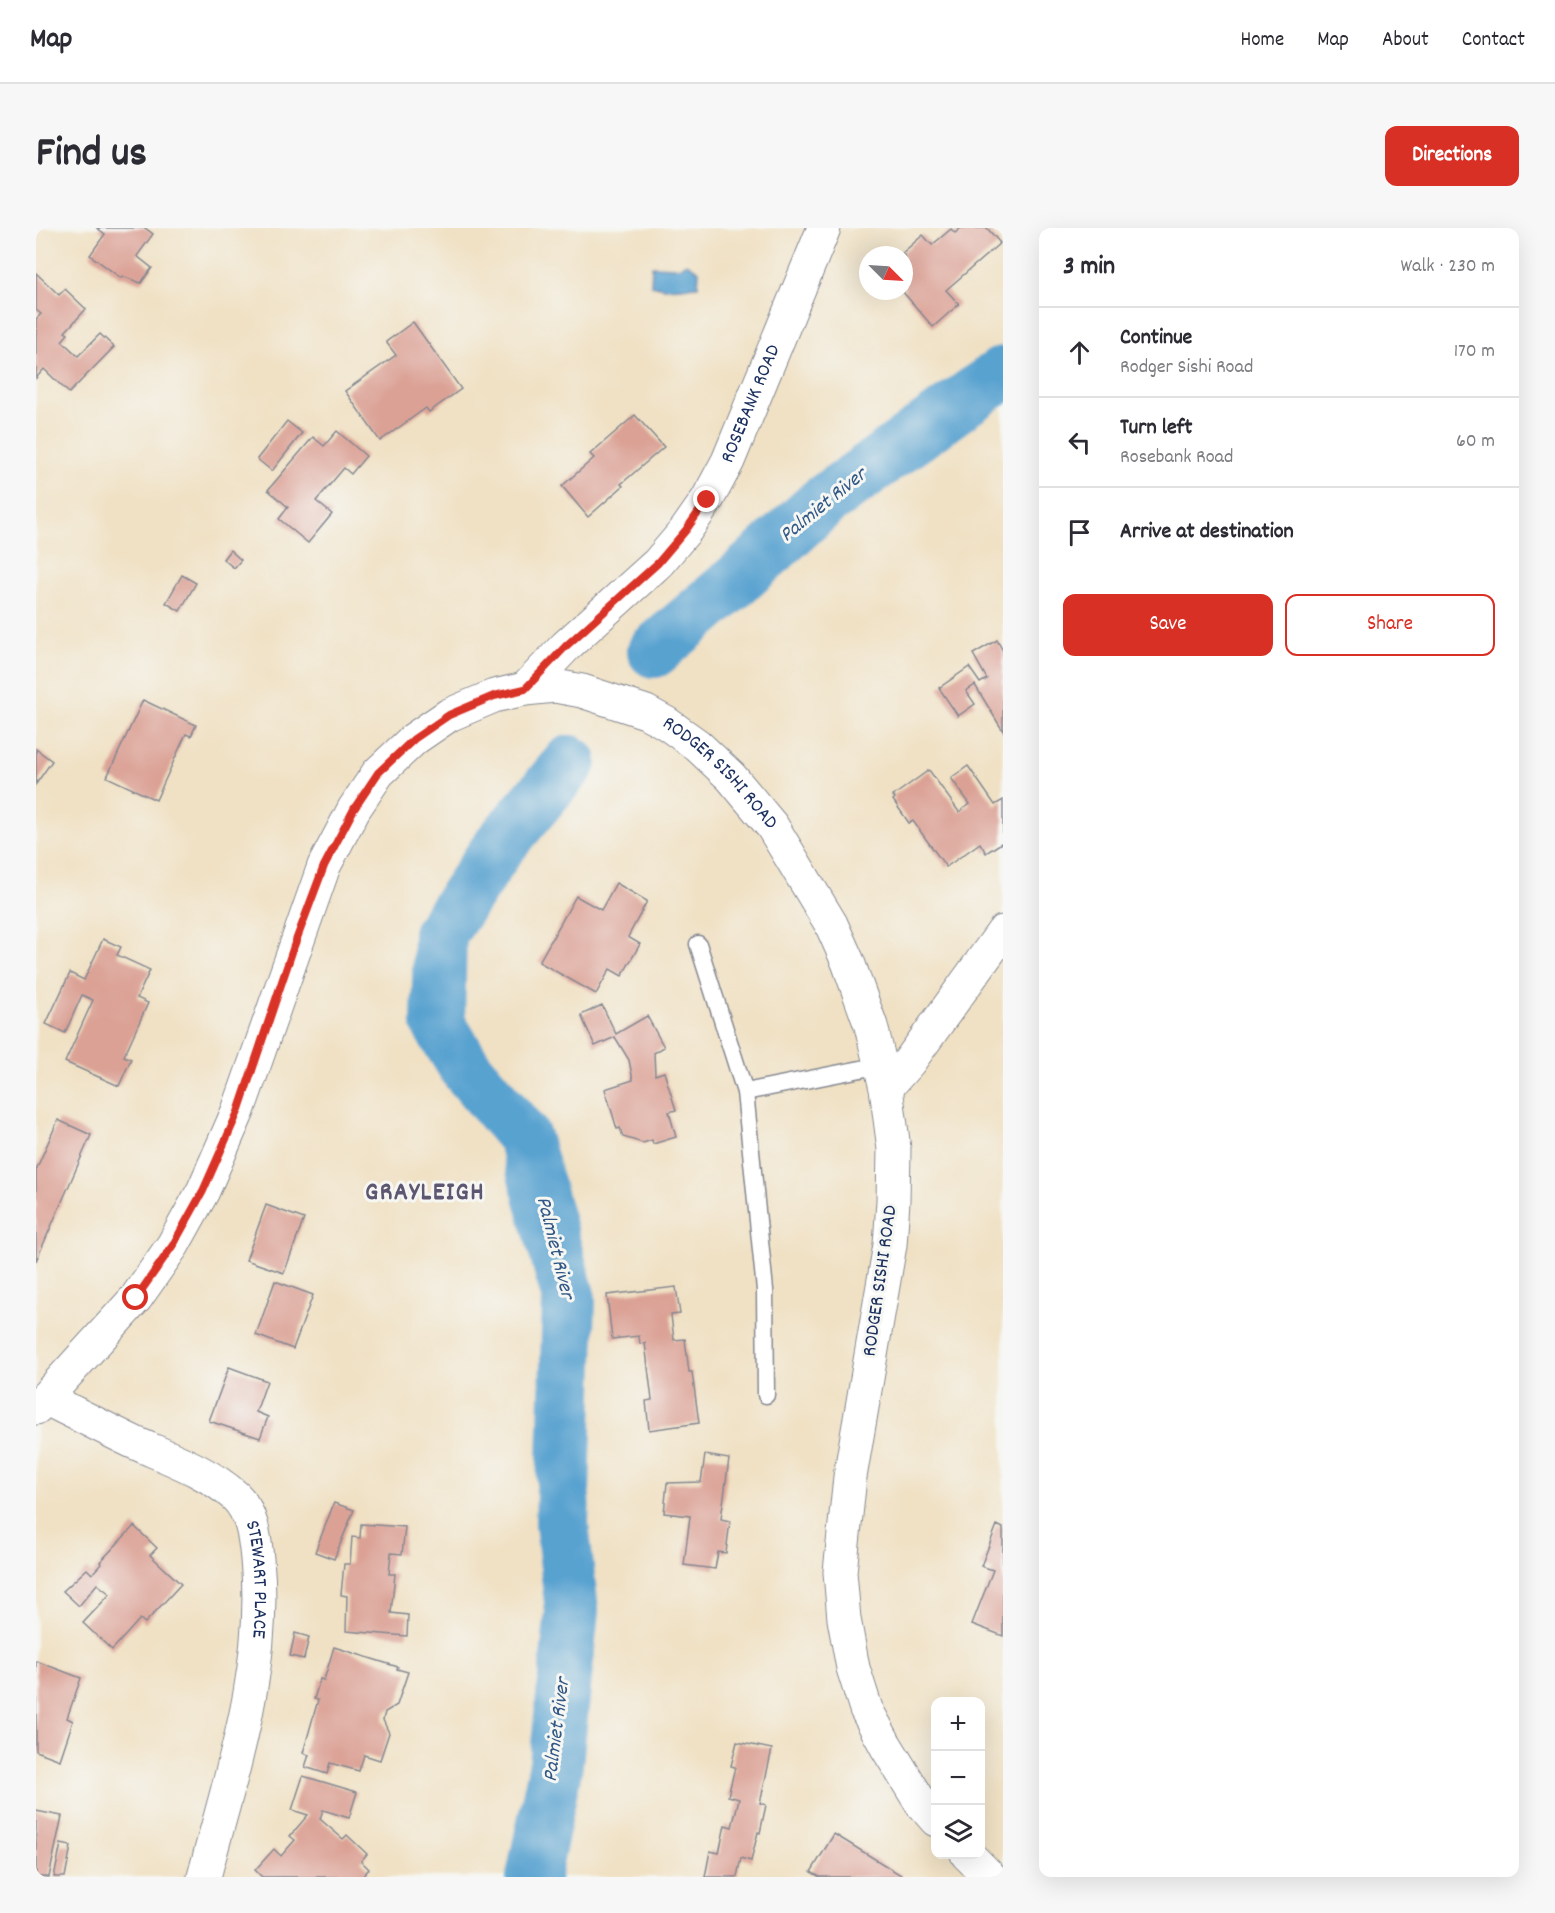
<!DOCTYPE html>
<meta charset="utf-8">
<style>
body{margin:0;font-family:Dekko,sans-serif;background:#f7f7f7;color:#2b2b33}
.controls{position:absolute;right:18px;bottom:18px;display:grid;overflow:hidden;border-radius:12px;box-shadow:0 6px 24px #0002}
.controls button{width:54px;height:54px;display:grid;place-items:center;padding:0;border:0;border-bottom:2px solid #e1e1e2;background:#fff;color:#2b2b33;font:30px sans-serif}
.compass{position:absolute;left:823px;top:18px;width:54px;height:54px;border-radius:50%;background:#fff;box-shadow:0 6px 24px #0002;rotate:114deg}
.stop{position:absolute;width:18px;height:18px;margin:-14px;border:4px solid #d93025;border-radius:50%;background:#fff}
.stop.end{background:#d93025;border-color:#fff;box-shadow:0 2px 6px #0008}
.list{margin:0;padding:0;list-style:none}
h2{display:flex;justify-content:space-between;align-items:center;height:78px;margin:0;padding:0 24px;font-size:26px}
h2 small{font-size:20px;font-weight:400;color:#7c7c81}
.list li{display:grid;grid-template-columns:39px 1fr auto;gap:18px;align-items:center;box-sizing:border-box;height:90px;padding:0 24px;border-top:2px solid #e1e1e2}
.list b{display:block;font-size:22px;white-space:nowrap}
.list p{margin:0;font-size:20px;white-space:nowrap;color:#7c7c81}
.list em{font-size:20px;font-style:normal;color:#7c7c81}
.actions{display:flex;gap:12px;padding:18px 24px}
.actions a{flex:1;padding:14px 0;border:2px solid #d93025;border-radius:12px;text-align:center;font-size:21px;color:#d93025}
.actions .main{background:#d93025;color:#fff}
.icon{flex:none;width:33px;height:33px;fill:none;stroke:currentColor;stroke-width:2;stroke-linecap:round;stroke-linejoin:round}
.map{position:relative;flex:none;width:967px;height:1649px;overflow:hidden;border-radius:12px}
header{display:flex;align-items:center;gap:36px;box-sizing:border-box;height:84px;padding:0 30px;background:#fff;border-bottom:2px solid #e1e1e2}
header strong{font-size:28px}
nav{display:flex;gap:33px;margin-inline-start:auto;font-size:21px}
.intro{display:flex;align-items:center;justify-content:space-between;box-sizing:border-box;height:144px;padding:0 36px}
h1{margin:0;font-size:42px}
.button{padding:15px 27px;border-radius:12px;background:#d93025;color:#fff;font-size:21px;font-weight:700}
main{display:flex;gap:36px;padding:0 36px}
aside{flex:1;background:#fff;border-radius:12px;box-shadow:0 6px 24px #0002}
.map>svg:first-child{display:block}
.water{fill:#58a2d0;stroke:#3a6897;stroke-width:1.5}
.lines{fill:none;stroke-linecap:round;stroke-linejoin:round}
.river{stroke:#58a2d0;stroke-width:54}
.building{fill:#dba195}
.service-casing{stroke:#868891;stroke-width:19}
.minor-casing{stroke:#868891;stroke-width:35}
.secondary-casing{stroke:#868891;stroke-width:35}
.service{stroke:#fff;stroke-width:16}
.minor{stroke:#fff;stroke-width:33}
.secondary{stroke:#fff;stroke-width:33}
.route{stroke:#d93025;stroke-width:8}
.labels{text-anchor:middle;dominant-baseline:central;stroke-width:6;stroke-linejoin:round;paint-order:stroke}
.street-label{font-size:20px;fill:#1b2f5e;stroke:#f6f6f2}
.water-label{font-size:21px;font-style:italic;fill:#305786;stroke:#f6f6f2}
.district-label{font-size:26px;font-weight:bold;letter-spacing:1.5px;fill:#5e5771;stroke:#f6f6f2}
</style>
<header>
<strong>Map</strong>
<nav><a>Home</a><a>Map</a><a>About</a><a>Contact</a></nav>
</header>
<div class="intro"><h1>Find us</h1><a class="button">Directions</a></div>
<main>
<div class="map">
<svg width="967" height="1649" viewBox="0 0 967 1649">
<rect width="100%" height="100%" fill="#f6f6f2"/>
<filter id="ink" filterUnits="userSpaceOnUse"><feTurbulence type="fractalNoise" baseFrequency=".0167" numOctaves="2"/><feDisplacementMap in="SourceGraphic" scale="12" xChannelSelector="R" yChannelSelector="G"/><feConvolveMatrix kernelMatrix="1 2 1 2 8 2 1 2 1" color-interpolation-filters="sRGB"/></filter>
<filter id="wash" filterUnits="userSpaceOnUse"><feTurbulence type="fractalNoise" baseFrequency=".008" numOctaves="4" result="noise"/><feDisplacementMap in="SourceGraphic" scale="24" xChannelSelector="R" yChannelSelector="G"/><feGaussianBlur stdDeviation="1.35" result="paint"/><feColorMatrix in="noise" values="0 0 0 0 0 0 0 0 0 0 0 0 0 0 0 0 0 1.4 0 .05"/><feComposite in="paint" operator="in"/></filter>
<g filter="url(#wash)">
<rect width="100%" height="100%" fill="#f0e1c4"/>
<path class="water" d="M651,35L663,43L662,58L628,60L615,57L616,38L642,39Z"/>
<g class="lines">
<g class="river">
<path d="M618,423L707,347L787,274L967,145"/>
<path d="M497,1649L520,1536L536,1383L526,1296L533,1071L488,909L431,842L402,795L404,706L463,618L534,534"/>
</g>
</g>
<g id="blocks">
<g class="building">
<path d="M61,0H109L117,6L101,28L116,40L105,55L86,48L85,50L54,27L69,6Z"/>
<path d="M925,0H951L964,15L910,62L923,76L897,99L866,63H868V27H864L887,7L896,17L915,1L919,5Z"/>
<path d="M0,45L23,67L29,61L50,81L29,104L32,106L26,113L42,128L64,106L78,119L33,165L8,141L0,150V91L5,86L0,82Z"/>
<path d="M377,94L425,161L393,184L390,180L344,213L309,163L360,127L350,114Z"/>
<path d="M599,187L628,219L585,256L587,258L552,289L526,258L558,230L554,226Z"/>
<path d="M251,193L266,205L236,243L221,231Z"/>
<path d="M301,203L330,228L315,246L308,240L280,273L296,286L272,315L243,291L252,279L232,262L277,209L288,218Z"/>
<path d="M194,322L205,332L198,340L187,331Z"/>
<path d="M146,347L160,355L144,383L130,375Z"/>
<path d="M961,412L967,423V503L939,457L930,463L939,476L922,488L903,460L933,439L944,455L951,451L937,426Z"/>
<path d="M107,472L160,497L155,508L150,506L120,572L71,549Z"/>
<path d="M0,521L16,533L0,556Z"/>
<path d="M932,538L959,577L967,572V614L950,625L944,615L910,639L877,593L873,595L857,572L859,570L857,568L893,542L923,584L934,576L915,550Z"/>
<path d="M580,655L611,673L592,709L604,716L586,748L574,741L560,766L503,734L540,668L565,682Z"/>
<path d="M67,711L85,719L81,727L114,742L101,770L112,775L88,828L95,831L83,858L29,834L57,772L46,767L29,805L10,796L34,745L48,752Z"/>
<path d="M566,777L580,806L611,788L628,819L618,825L619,847L628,844L640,882L633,884L640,909L617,916L616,912L607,915L587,909L584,900L581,901L569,861L597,852L593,832L579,809L559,818L545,787Z"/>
<path d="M22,892L55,907L0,1033V942Z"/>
<path d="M230,977L268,991L248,1045L210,1032Z"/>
<path d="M239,1053L277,1067L257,1121L220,1107Z"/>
<path d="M640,1059L644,1086L635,1087L638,1112L649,1111L653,1144H656L663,1195L613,1202L610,1173L616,1172L609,1115L604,1116L603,1108L576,1111L571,1067Z"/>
<path d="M193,1139L231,1153L220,1184L232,1189L224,1210L173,1193Z"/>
<path d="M669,1227L693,1231L685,1291L694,1293L690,1325L682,1324L679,1341L648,1337L654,1288L628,1285L631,1255L665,1254Z"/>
<path d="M298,1275L318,1282L298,1331L279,1324Z"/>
<path d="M325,1296L369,1299L366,1326L355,1325L353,1346H359L355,1385L372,1387L371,1408L310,1403L311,1368L305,1367L308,1336H314L316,1309L324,1310Z"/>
<path d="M961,1297L967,1300V1408L936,1396L957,1342L945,1338Z"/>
<path d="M98,1298L121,1320L114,1327L145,1356L109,1395L104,1391L76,1422L47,1395L74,1366L61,1356L43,1378L27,1363L51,1341L56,1346L65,1336L64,1334Z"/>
<path d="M259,1405L273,1409L268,1431L254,1428Z"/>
<path d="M298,1419L362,1439L361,1441L372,1444L361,1477L349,1484L347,1492L353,1505L344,1532L328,1527L323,1543L294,1535L291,1546L269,1539L273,1527L267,1525L282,1472L278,1471L284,1451L288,1452Z"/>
<path d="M0,1433L45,1450L31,1490L37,1493L24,1532L0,1523Z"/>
<path d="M701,1514L736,1521L724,1575L730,1577L724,1605L722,1604L715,1633L705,1630L701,1649H669L674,1623L683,1625L689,1597L696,1599L703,1571L692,1568L699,1539L695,1538Z"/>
<path d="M267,1548L321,1564L313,1590L287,1582L284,1591L307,1611L311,1607L331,1626L325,1633L333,1641L326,1649H226L219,1642L238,1621L245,1628L259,1612L254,1608L272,1587L256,1582Z"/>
<path d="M0,1583L26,1588L13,1649H0Z"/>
<path d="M798,1606L865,1647L864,1649H784L775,1644Z"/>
<path d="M25,1616L35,1618L29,1649H18Z"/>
</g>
</g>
</g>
<g filter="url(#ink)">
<use href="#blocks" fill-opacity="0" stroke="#868891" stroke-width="1.5"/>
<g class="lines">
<defs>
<g id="service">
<path d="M662,716L709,864L729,1062L730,1167"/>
<path d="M709,864L845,837"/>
</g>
<g id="minor">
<path id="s1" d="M489,461L530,418L622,335L650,302L671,272L692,233L788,0"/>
<path d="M850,860L873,834L967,704"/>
<path id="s2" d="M9,1170C37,1184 66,1199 95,1213C130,1229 170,1242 199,1268C216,1284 219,1310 221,1331C232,1439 195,1546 168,1649"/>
</g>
<g id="secondary">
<path id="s3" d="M0,1180L100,1070L137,1017L167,963L202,883L288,638L318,581L342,545L378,511L413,487L458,468L489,461L519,458L546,463L610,484L630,495L661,517L695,549L736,598L795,696L812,734L835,798L850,860L858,921L857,973L854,1017L814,1249L804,1344L808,1391L817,1440L830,1481L850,1518L885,1575L900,1592"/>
<path d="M931,1626L954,1649"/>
</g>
</defs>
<use href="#service" class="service-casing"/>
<use href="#minor" class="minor-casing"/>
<use href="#secondary" class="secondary-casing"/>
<use href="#service" class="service"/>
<use href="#minor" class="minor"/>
<use href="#secondary" class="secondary"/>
</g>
</g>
<g class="lines" filter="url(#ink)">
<path class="route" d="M100,1070L137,1017L167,963L202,884L258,718L288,638L318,581L342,545L378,511L413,487L458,468L489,461L530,418L622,335L650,302L671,272"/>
</g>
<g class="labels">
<g class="street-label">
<text stroke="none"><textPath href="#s1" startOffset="369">ROSEBANK ROAD</textPath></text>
<text stroke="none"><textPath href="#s3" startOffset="1124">RODGER SISHI ROAD</textPath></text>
<text transform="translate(845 1053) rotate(-82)">RODGER SISHI ROAD</text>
<text stroke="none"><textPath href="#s2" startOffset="303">STEWART PLACE</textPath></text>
</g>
<g class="water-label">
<text transform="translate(788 278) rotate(-39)">Palmiet River</text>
<text transform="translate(518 1020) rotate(76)">Palmiet River</text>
<text transform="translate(522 1502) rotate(-83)">Palmiet River</text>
</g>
<g class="district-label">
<text x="389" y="965">GRAYLEIGH</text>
</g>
</g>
</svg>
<div class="controls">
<button>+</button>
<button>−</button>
<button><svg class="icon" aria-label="layers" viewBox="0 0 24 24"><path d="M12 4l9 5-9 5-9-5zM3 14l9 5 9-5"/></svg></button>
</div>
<svg class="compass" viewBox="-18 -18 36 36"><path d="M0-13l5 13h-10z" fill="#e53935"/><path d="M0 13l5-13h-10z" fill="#7c7c81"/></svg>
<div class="stop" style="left:100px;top:1070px"></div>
<div class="stop end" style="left:671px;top:272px"></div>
</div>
<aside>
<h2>3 min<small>Walk · 230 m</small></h2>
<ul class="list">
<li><svg class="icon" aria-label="ahead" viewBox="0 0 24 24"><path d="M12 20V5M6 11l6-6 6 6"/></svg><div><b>Continue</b><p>Rodger Sishi Road</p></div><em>170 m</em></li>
<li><svg class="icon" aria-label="left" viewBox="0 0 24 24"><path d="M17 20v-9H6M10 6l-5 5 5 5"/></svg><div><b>Turn left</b><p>Rosebank Road</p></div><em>60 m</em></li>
<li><svg class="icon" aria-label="arrive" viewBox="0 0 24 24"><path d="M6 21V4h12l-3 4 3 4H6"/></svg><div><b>Arrive at destination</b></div></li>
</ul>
<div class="actions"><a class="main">Save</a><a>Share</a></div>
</aside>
</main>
